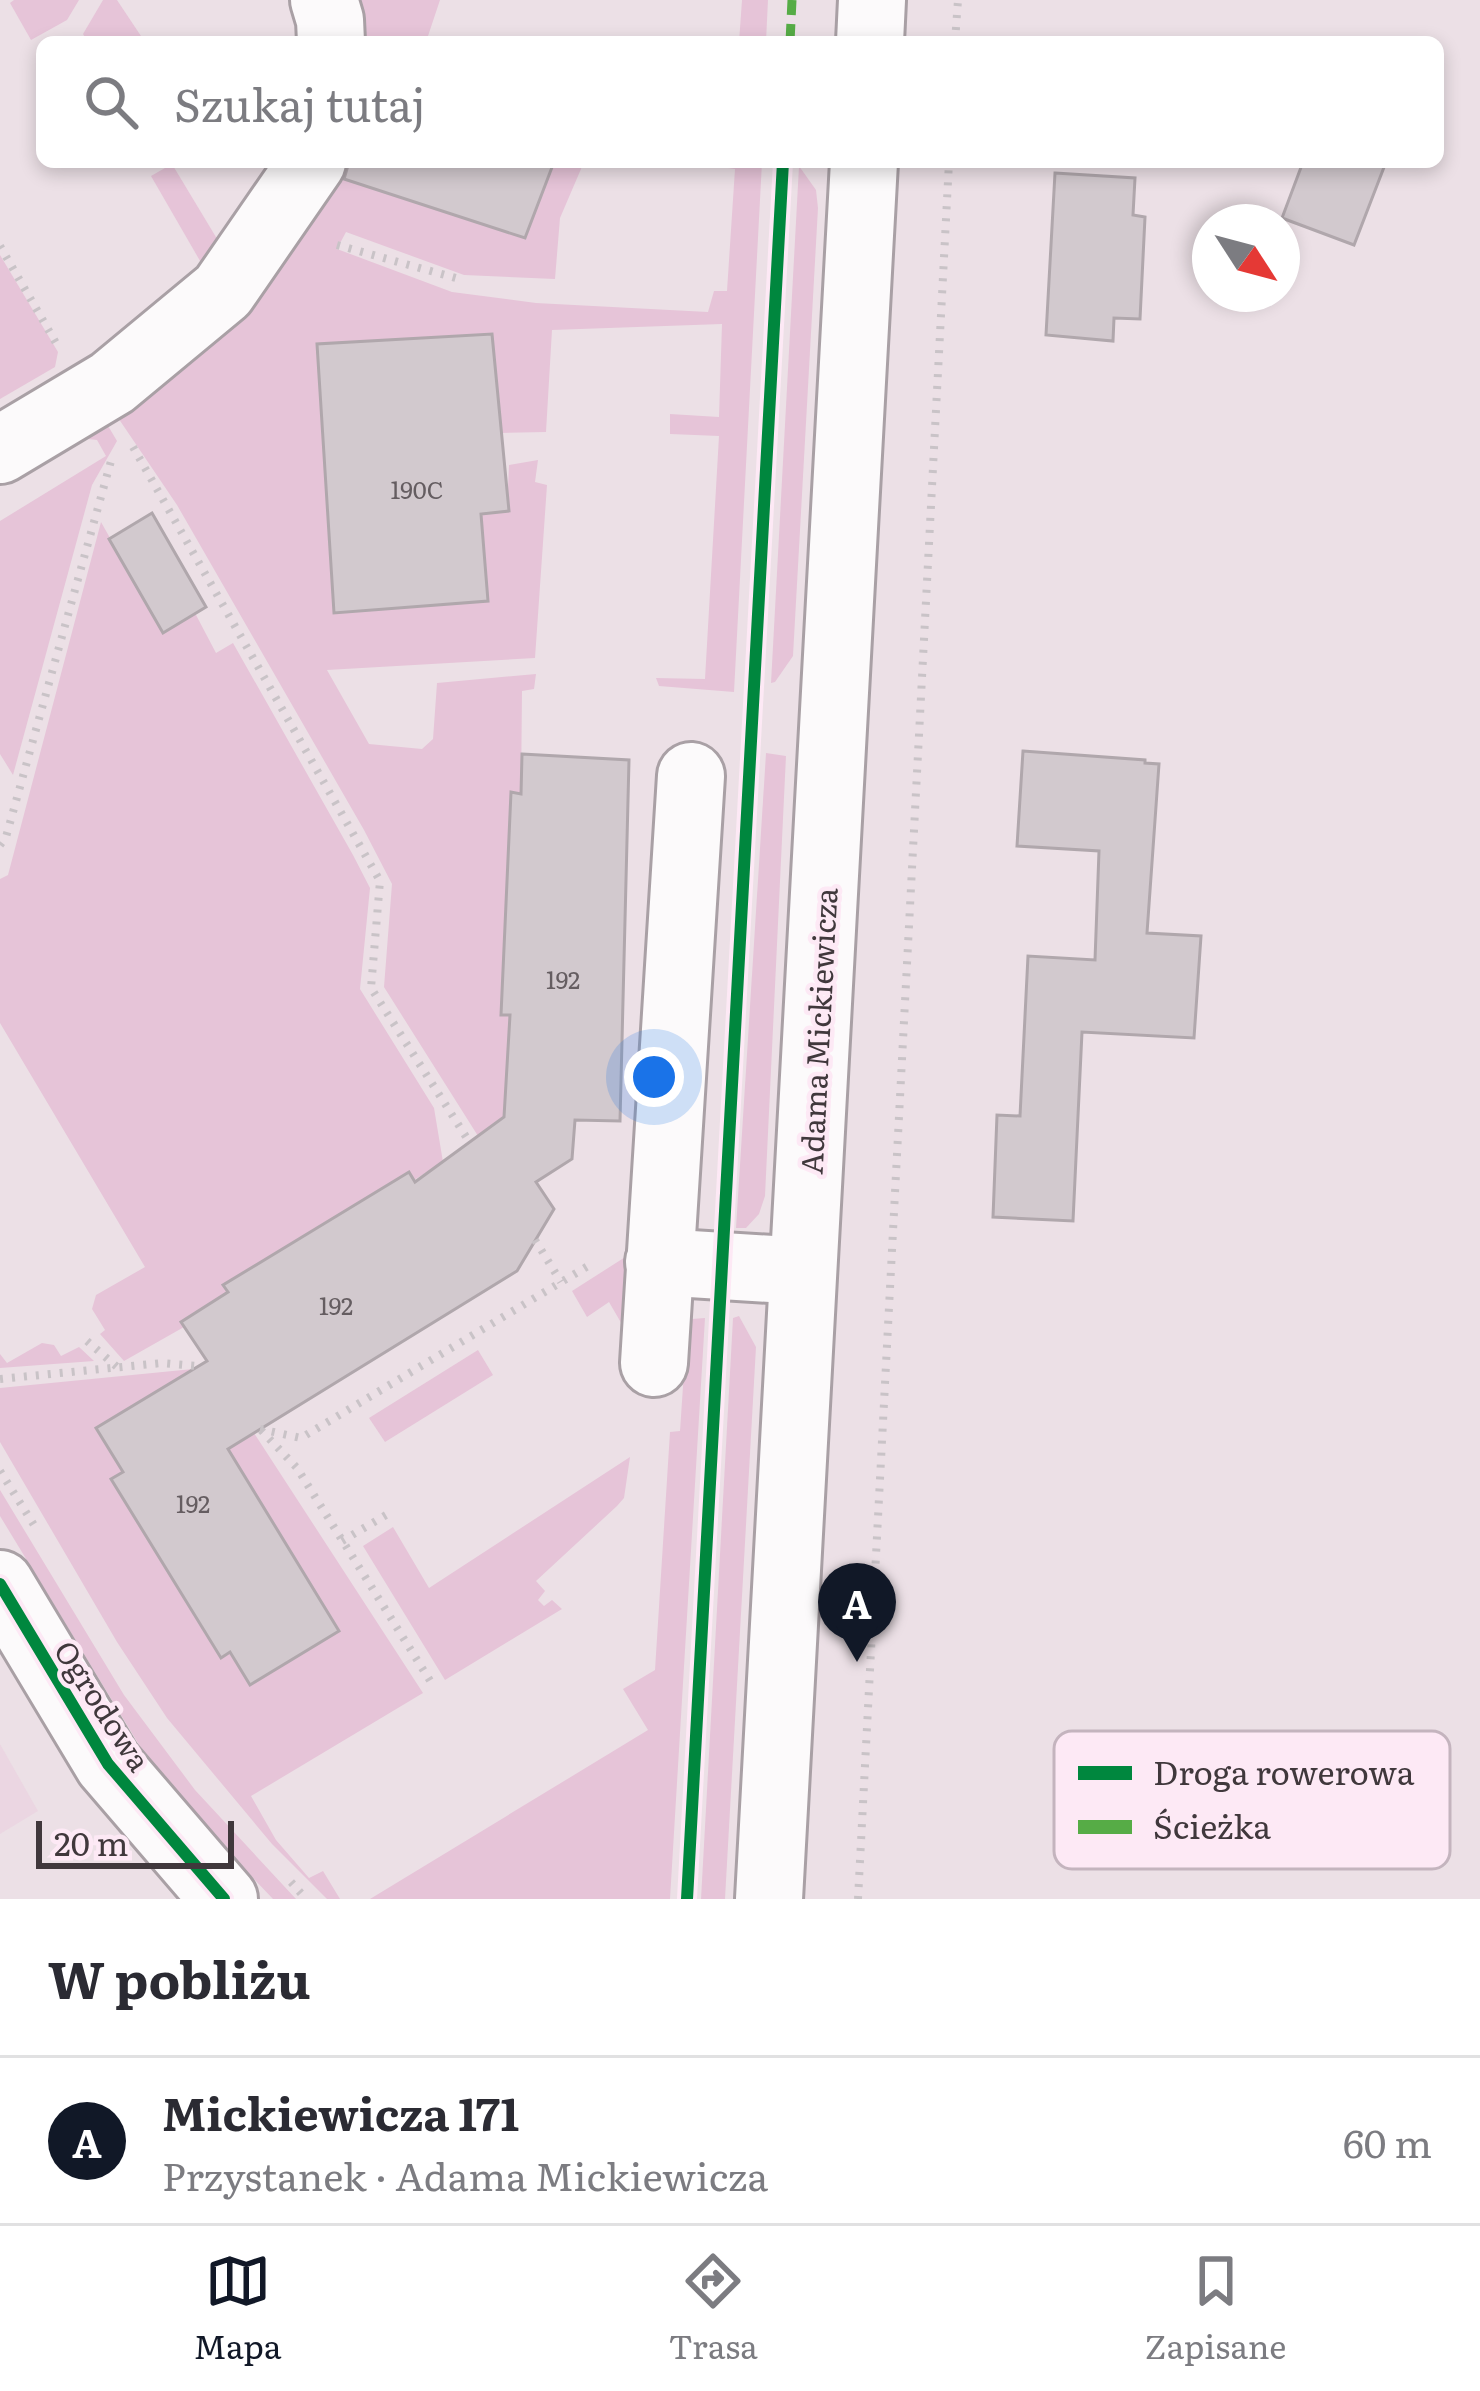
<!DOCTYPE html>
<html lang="pl">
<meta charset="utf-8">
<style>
body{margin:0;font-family:Literata,serif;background:#f2f2f3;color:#2b2b33}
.compass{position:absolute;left:1192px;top:204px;width:108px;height:108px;border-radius:50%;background:#fff;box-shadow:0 6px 18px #0003;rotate:126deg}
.scale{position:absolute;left:36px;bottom:30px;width:198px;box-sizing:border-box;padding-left:12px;border:6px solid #40383c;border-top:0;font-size:33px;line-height:42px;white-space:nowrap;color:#40383c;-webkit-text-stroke:9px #fde9f5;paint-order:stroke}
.you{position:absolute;left:654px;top:1077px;width:42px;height:42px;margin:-30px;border:9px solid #fff;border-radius:50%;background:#1a73e8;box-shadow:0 0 0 18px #1a73e833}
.badge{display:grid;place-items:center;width:78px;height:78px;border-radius:50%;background:#111827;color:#fff;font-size:39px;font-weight:700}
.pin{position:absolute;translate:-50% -99px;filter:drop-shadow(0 3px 6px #0008)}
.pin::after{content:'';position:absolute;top:63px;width:42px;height:36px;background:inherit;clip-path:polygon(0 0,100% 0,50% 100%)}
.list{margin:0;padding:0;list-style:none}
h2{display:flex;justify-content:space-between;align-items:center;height:156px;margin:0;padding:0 48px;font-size:51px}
h2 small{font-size:39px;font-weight:400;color:#7c7c81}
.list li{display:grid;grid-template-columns:78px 1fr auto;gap:36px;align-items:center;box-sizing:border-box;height:168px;padding:0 48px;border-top:3px solid #e1e1e2}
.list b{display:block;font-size:45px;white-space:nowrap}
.list p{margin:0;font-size:39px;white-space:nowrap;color:#7c7c81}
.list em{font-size:39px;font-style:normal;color:#7c7c81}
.icon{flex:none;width:66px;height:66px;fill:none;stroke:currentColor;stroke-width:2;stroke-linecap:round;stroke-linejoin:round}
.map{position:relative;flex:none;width:1480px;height:1899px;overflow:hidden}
.search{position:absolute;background:#fff;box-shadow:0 6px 18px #0003;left:36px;right:36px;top:36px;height:132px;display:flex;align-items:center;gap:30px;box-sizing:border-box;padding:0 42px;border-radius:18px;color:#7c7c81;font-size:45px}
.sheet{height:324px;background:#fff}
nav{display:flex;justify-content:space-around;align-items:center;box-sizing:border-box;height:168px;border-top:3px solid #e1e1e2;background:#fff;font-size:33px;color:#7c7c81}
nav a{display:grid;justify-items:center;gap:6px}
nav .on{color:#111827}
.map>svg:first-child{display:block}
.built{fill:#ebd6e2}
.green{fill:#e6c4d8}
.building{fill:#d2c9ce;stroke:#b0a7ac;stroke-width:3}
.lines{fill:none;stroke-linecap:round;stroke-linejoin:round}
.minor-casing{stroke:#a9a0a5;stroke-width:72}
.major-casing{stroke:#a9a0a5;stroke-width:72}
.path{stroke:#c9c3c7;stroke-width:8;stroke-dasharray:3 9;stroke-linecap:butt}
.minor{stroke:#fcfafb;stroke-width:66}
.major{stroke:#fcfafb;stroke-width:66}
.quiet{stroke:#56ac46;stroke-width:9;stroke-dasharray:18 9;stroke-linecap:butt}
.cycleway-casing{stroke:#fde9f5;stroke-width:20}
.cycleway{stroke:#00873e;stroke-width:12}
.labels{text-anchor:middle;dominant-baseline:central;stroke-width:9;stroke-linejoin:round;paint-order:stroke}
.number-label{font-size:24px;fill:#655d61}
.street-label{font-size:30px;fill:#40383c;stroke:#fde9f5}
.key{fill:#fde9f5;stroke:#c4b4be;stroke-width:3}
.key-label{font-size:33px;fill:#40383c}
</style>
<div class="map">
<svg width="1480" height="1899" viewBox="0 0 1480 1899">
<rect width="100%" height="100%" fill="#ece0e6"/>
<path class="built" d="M0,1744L38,1811L0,1834Z"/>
<g class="green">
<path d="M14,0H79L67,20L31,40L10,3Z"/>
<path d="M103,0H117L145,42H88L83,34Z"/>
<path d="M337,0H440L426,42H337Z"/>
<path d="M742,0H768L766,42H739Z"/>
<path d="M339,162H385L377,190L524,238L554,162H584L560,218L555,279L464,275L346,232L337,249L452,292L536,303L708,312L714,291H727L735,169L686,162H762L734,692L659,686L656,678L705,679L719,436L670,434V414L719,417L722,324L552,330L546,432L501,433L491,334L317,344L334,613L488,601L481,514L507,511L509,465L538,460L535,482L547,485L535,658L327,670L369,744L422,749L433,739L437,683L536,674L534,689L522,691L521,794L512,792L501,1014L510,1015L504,1117L478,1136L384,987L392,884L364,830L177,505L106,400Z"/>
<path d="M172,164L231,262L207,273L151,176Z"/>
<path d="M799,166L816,190L818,208L793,656L775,682L771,683Z"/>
<path d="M0,255L58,352L55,367L0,399Z"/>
<path d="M98,409L117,441L92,485L13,775L0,754V521L106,456L97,440L52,435Z"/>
<path d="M101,522L163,632L195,613L216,653L233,643L353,855L370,888L360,989L434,1108L443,1162L414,1180L408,1172L224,1284L228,1292L182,1322L184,1327L124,1361L100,1334L105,1330L92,1309L96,1295L145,1267L0,1023V879L8,875Z"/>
<path d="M766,753L786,756L765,1196L759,1214L746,1228H736Z"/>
<path d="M630,1254L627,1333L609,1302L587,1317L572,1291Z"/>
<path d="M739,1316L756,1347L725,1899H701L733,1318Z"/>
<path d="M705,1318L670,1899H370L648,1730L623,1689L655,1670L670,1432L680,1431L687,1327L692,1319Z"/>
<path d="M42,1343L54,1345L61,1356L79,1347L94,1361L0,1368V1354L7,1363Z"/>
<path d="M478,1350L493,1375L385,1442L369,1418Z"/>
<path d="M193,1369L96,1428L123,1472L111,1479L221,1657L230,1652L250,1685L228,1449L254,1433L423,1693L251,1796L276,1840L309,1878L323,1871L340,1899H327L272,1844L167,1718L117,1642L0,1442V1388Z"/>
<path d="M630,1457L624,1498L617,1506L536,1581L545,1591L538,1600L544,1606L552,1600L562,1609L445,1680L363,1546L393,1527L429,1588Z"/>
<path d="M0,1490L124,1695L195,1790L296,1899H273L200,1822L141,1748L0,1516Z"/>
</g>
<g class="building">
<path d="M349,162H554L525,238L344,179Z"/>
<path d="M1303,162H1386L1354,245L1282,218Z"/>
<path d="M1055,173L1135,178L1133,215L1145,217L1140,319L1114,318L1113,341L1046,335Z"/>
<path d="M492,334L509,511L481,514L488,601L334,613L317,344Z"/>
<path d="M152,513L206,607L163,633L109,539Z"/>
<path d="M1023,751L1145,760V763L1159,764L1147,933L1201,936L1194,1038L1082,1032L1073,1221L993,1217L997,1115L1020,1116L1028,956L1095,960L1099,851L1017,846Z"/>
<path d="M522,754L629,760L620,1121L575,1120L572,1159L536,1182L554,1209L517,1271L228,1449L339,1631L250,1685L230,1652L221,1658L111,1479L123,1472L96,1428L207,1361L181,1322L228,1292L223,1285L409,1172L415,1182L504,1117L510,1015H501L511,792L521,794Z"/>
</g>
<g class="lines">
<defs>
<g id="minor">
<path d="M324,0L330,20L331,42"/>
<path d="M0,450L112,383L223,291L312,162"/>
<path d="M659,1262L803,1271"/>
<path d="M654,1363L691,776"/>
<path d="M0,1584L108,1764L224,1899"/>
</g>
<g id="major">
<path d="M870,42L872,0"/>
<path d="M769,1899L864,162"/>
</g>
</defs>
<use href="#minor" class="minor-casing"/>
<use href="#major" class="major-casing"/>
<g class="path">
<path d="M955,42L958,0"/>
<path d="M337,245L463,280"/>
<path d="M0,246L56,343"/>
<path d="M133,447L380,881L371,988L470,1143"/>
<path d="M0,845L6,837L111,461"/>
<path d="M535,1240L561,1282"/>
<path d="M87,1341L117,1367"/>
<path d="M0,1379L162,1363L197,1366"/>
<path d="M260,1429L301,1438L593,1263"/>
<path d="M261,1430L297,1468L434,1687"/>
<path d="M0,1471L34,1525"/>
<path d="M342,1541L386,1515"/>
<path d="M291,1882L306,1899"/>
<path d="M858,1899L949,162"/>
</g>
<use href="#minor" class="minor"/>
<use href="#major" class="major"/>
<path class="quiet" d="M790,42L792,0"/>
<defs>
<g id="cycleway">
<path d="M0,1584L108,1764L224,1899"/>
<path d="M687,1899L783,162"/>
</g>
</defs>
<use href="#cycleway" class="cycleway-casing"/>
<use href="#cycleway" class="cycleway"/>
</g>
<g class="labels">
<g class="number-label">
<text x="417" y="488">190C</text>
<text x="563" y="978">192</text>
<text x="336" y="1304">192</text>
<text x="193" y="1502">192</text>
</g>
<g class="street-label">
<text transform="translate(817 1031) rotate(-87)">Adama Mickiewicza</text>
<text transform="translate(104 1705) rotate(57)">Ogrodowa</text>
</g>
</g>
<rect x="1054" y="1731" width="396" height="138" rx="18" class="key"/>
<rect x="1078" y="1766" width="54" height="14" fill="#00873e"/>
<rect x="1078" y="1820" width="54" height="14" fill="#56ac46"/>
<g class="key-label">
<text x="1153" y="1785">Droga rowerowa</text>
<text x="1153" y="1839">Ścieżka</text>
</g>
</svg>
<svg class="compass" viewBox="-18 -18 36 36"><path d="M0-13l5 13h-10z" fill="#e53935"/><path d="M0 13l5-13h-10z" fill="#7c7c81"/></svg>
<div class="scale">20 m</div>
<div class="you"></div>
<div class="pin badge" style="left:857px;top:1662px">A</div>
<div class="search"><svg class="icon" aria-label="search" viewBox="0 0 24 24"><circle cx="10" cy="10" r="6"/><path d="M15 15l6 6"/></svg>Szukaj tutaj</div>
</div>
<section class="sheet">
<h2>W pobliżu<small></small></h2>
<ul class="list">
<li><span class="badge">A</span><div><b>Mickiewicza 171</b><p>Przystanek · Adama Mickiewicza</p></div><em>60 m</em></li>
</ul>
</section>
<nav>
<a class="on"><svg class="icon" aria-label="map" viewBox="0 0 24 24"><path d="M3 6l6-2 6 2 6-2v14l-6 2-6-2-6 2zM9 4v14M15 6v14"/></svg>Mapa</a>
<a><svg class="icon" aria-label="directions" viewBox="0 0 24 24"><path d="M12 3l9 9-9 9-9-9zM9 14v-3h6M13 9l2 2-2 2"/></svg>Trasa</a>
<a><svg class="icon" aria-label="saved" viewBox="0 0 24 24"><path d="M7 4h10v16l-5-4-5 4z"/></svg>Zapisane</a>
</nav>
